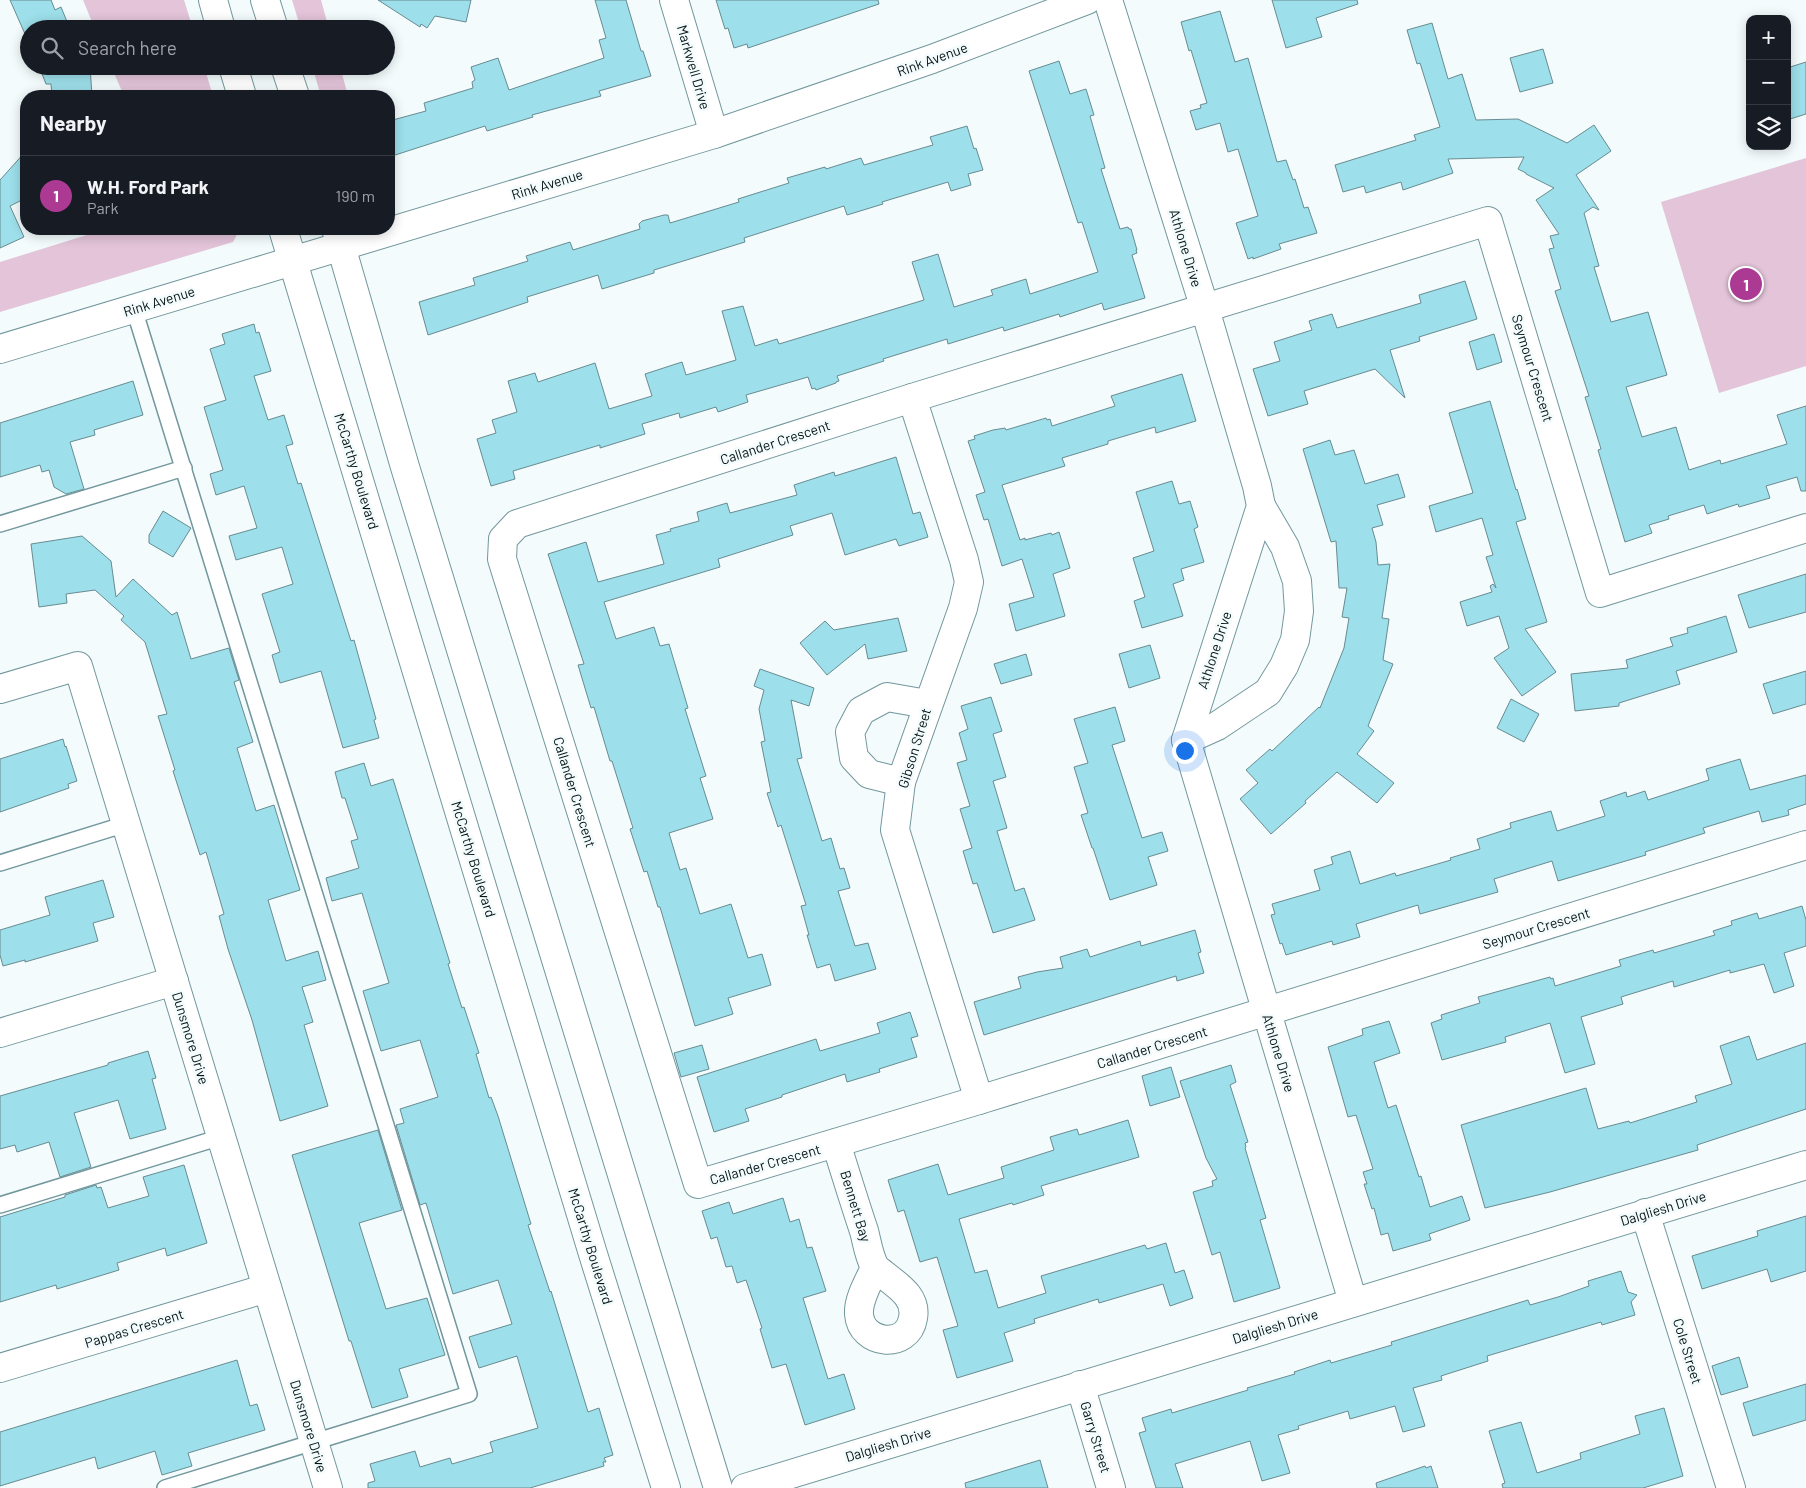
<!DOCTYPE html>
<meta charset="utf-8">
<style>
body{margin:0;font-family:Barlow,sans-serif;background:#20242c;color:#f1f3f6}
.controls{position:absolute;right:15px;top:15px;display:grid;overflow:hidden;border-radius:10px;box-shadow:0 2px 12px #0003}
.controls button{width:45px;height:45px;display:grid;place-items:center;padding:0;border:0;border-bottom:1px solid #363941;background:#171b24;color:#f1f3f6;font:25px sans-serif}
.you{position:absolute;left:1184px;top:750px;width:18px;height:18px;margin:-12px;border:4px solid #fff;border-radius:50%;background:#1a73e8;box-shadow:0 0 0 8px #1a73e833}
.badge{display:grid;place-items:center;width:32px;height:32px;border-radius:50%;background:#ac3992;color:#fff;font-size:16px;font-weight:700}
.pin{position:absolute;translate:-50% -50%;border:2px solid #fff;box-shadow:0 1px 5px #0006}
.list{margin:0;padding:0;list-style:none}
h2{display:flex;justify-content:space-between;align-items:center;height:65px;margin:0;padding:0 20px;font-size:21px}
h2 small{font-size:16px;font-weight:400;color:#9ea1a6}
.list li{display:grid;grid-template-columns:32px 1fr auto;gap:15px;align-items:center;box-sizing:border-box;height:80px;padding:0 20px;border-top:1px solid #363941}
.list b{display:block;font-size:19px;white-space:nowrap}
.list p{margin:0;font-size:16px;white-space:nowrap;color:#9ea1a6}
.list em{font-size:16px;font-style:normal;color:#9ea1a6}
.icon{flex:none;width:28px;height:28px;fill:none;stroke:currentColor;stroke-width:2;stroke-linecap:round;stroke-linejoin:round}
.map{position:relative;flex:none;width:1806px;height:1488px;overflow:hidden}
.search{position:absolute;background:#171b24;box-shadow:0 2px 12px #0003;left:20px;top:20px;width:375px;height:55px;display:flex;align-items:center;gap:12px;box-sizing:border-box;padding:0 18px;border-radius:28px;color:#9ea1a6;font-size:19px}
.panel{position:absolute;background:#171b24;box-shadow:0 2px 12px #0003;left:20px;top:90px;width:375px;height:145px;border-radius:20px}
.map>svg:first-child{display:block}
.green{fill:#e3c4d9}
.building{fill:#9ddfea;stroke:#678c92}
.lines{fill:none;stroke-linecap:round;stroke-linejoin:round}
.service-casing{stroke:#72979d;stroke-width:18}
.minor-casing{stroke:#72979d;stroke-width:30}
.tertiary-casing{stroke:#72979d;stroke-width:30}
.secondary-casing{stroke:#72979d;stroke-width:30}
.service{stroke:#fff;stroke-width:15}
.minor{stroke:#fff;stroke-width:28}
.tertiary{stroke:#fff;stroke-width:28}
.secondary{stroke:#fff;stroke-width:28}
.labels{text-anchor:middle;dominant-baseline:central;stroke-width:5;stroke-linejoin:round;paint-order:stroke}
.street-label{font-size:14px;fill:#061416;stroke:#f3fbfc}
</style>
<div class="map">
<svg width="1806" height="1488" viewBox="0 0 1806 1488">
<rect width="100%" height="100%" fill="#f3fbfc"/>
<g class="green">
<path d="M83,0H184L193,29H95Z"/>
<path d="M292,0H321L329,29H301Z"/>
<path d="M111,66H204L213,96H124Z"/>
<path d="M312,66H340L348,96H321Z"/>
<path d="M1806,158V366L1719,393L1661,202Z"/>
<path d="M106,229H240L233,242L0,312V262Z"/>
</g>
<g class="building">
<path d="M10,0H51L55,10L61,7L70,29H29V43Z"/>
<path d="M378,0H471L466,22L435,16L427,28L421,24L420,27Z"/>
<path d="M595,0H626L641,51H643L651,76L599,91L601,96L532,115L533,117L487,131L485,126L389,157V121L426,111L424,103L473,88L472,82L475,80L471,67L498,58L509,90L604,58L599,40L606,38Z"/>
<path d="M716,0H878L879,4L748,48L747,44L734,48L728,28L725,29Z"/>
<path d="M1272,0H1357L1358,4L1316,18L1322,37L1286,48Z"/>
<path d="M1220,11L1235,62L1248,58L1277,162L1286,160L1293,180L1295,179L1304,208L1308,207L1317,233L1279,244L1281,249L1253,259V257L1248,259L1236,223L1258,216L1238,149L1228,152L1220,123L1196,130L1190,111L1201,108L1200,105L1207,103L1191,50L1189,51L1181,22Z"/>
<path d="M1432,23L1448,79L1462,74L1476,120L1518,119L1567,143L1594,125L1611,151L1576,175L1599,210L1593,207L1584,213L1599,266L1594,267L1611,322L1648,312L1667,375L1626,387L1642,437L1676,427L1689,470L1720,460L1721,464L1787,444L1777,415L1806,406V491H1801L1797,477L1766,486L1770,498L1739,507L1738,504L1707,514L1704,505L1668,516L1669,519L1649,525L1652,533L1625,542L1598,450L1601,449L1585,397L1589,396L1555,291L1561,289L1549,249L1554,248L1550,236L1559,234L1536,200L1554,188L1526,174V173L1518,169L1524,157L1448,159L1453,173L1403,190L1401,182L1366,193L1364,186L1343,192L1335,165L1416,140L1414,135L1440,127L1420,63L1417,64L1407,30Z"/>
<path d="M1543,49L1553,83L1520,92L1510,58Z"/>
<path d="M1059,61L1070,94L1086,89L1094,115L1090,116L1105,168L1101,169L1120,229L1128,227L1129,229H1131L1137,250H1136L1137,253L1132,255L1145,298L1104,310L1102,303L1060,317L1059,314L1004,331L1003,327L948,344L947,339L883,359L884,361L837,376L839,381L836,382V383L816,390L815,388L812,389L808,377L746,395L748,402L718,412L716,407L680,418L679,413L642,424L645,434L600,448V445L513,471L515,479L491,486L477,439L496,433L492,420L517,412L508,381L535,373L538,382L595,363L609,409L652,396L645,374L682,362L686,375L736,360L722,311L743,306L755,346L777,339L779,344L924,300L912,262L938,254L954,307L993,295L991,290L1026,279L1030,294L1098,272L1082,222L1078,223L1029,71Z"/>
<path d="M1806,62V114L1787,120V68Z"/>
<path d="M39,66H90L92,96H52L51,84H46Z"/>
<path d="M967,126L974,149L976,148L983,170L968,174L971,185L951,191L948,182L882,202L883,204L847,215L844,206L744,238L745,242L654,270V273L602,289L598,275L527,297L528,302L428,335L419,302L475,285L473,278L528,261L526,256L570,242L573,250L640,229L639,224L642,221L664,215H668L670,223L739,202L738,199L789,183L787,178L825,167L826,169L861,158L864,165L933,145L930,137Z"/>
<path d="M26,151V198L10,206L24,237L0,248V180Z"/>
<path d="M1465,281L1477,319L1419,337L1420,341L1390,350L1405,398L1375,369L1304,391L1308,404L1268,416L1253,369L1280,361L1274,342L1312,330L1309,321L1332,314L1337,328L1421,303L1419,295Z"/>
<path d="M254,324L256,333L259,332L271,371L254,376L268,420L284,415L293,444L286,446L298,484L301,483L351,641L354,640L376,719L374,720L379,738L343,748L321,671L280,683L272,655L280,652L262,594L293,584L282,547L236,560L229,536L257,528L244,486L216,495L210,474L223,470L204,407L226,400L210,349L225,344L222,334Z"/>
<path d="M1494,334L1502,362L1477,370L1469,342Z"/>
<path d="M1182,374L1196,421L1156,433L1155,427L1108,441V444L1062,458L1065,466L1002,485L1020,540L1025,538V540L1051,533L1052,535L1059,532L1070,568L1053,574L1065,616L1016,631L1009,604L1034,597L1022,559L1002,566L988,519L984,520L976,495L985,492L968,441L975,439L974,436L993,430L1005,428L1006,430L1046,418L1047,420L1050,419L1052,426L1115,406L1111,396Z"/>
<path d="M133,381L143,415L94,430L95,435L70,442L84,489L66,494L54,487L49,470L42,472L40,465L0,477V423Z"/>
<path d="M1490,401L1516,490L1517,489L1526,519L1516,522L1547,622L1525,629L1556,672L1522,696L1494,658L1509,648L1499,616L1467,626L1460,602L1492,592L1490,586L1493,584L1496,588L1486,557L1493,555L1482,518L1436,532L1429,506L1473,493L1449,413Z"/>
<path d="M1330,440L1335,455L1354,450L1365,484L1398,474L1405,497L1377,505L1383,525L1372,528L1376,542L1378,565L1390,564L1382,618L1389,619L1383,660L1393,664L1368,726L1374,731L1357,754L1394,783L1377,803L1337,772L1305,801L1306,803L1271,834L1240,799L1258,783L1246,770L1270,749L1272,751L1319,707L1320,708L1344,648L1349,618L1342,617L1347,588H1339L1336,541L1331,542L1303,449Z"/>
<path d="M896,457L913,514L920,512L928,537L899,546L896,539L845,555L832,513L790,526L793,535L718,559L720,567L604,602L616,639L654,627L660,646L669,644L688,708L685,709L706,776L700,778L713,819L669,833L680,870L686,868L700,914L731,904L748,958L762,954L771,985L728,998L733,1014L695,1026L660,907H658L647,871L644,872L630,829L633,828L612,761H610L594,707L591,708L578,665L584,664L548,554L586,542L598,582L664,564L656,535L671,531L670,529L699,521L697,512L727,503L730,513L797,495L794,485L834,472L835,476Z"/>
<path d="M1172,481L1179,504L1190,501L1198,527L1194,529L1204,562L1181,569L1184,580L1173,584L1183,616L1142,628L1134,601L1145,597L1133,558L1154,551L1136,492Z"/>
<path d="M163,511L191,528L173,557L149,543V535Z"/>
<path d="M82,536L111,561L116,597L133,579L172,615L177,612L191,659L229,648L239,680L234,682L253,742L237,748L256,811L274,805L300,890L268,900L286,961L318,951L326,980L302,987L313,1022L304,1025L328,1106L280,1121L252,1020L228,949L219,916L224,914L206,852L200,855L173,771L175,770L158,716L167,714L145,642L121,620L124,616L95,590L66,594L67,603L39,607L31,544Z"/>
<path d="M1806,574V612L1749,628L1738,595Z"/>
<path d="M1726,616L1737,652L1676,671L1680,684L1619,703V706L1575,711L1571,674L1628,668L1626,660L1673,646L1670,638L1688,633L1687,628Z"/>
<path d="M898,618L907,651L868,659L865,644L827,675L800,643L825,621L834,630Z"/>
<path d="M1150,645L1160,678L1129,688L1119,654Z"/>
<path d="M1026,654L1032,675L1001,684L994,664Z"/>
<path d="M760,669L814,688L809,706L791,700L802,758L797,759L822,841L831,838L840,869L844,868L850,888L838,891L855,946L868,943L876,969L835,981L830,964L817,968L807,935H809L801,906L806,905L781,825L778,827L767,793L771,792L761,742L765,741L759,709L764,690L754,686Z"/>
<path d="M1806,671V704L1773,714L1763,684Z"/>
<path d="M991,697L1002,731L993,734L1006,777L993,781L1007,828L997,831L1015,891L1024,888L1035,920L993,933L977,883L973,884L963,851L972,848L960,809L970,806L957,763L967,760L959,733L968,729L961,706Z"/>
<path d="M1511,699L1539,714L1524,742L1497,728Z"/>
<path d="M1115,707L1125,741L1112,745L1142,838L1162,832L1168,851L1148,857L1157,885L1110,900L1093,848H1092L1081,815L1088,813L1074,767L1088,763L1074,719Z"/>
<path d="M63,739L65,747L66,746L77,781L68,784L69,788L0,812V759Z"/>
<path d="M1740,759L1750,790L1806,775V804L1788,810L1789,815L1762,822L1759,811L1703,828L1705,833L1645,852L1646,855L1558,881L1552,861L1494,879L1498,892L1420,914L1418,905L1356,924L1360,937L1333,945L1332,941L1286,955L1282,943L1280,944L1271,915L1275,914L1272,904L1320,890L1314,870L1333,864L1331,857L1350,851L1360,884L1395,873L1396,876L1451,860L1450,858L1480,849L1477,839L1511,828L1510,823L1551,811L1557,831L1605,816L1600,801L1626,792L1627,797L1645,791L1648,800L1709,780L1706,769Z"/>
<path d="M364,763L371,786L393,779L450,963L448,964L462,1008L464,1007L479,1053L476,1054L489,1098L491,1097L498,1116L531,1224L528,1225L550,1292L551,1291L588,1412L599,1408L613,1455L604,1458L606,1462H603L604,1466L530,1488H368V1483L375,1481L370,1464L415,1451L420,1467L450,1458L452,1464L493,1452L490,1442L538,1428L517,1356L479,1368L469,1337L512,1324L498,1280L453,1294L426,1203L420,1205L396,1125L404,1123L400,1109L438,1097L420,1040L381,1051L363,991L389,983L362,893L332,901L326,878L359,868L351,841L358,839L345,798H342L335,772Z"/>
<path d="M103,880L114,917L93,923L98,941L25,962V960L3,966L0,955V930L50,915L45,897Z"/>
<path d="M1802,906L1806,920V946L1784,953L1794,986L1774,993L1764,964L1730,973V970L1674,987L1673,981L1621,997L1623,1004L1581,1017L1595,1064L1565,1073L1550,1023L1505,1037L1506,1042L1442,1060L1431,1023L1442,1019L1441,1015L1480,1003L1478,997L1550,977L1551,979L1553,978L1555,986L1621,966L1619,960L1653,950L1654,953L1715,935L1713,931L1732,925L1731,921L1757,913L1759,919Z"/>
<path d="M1195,930L1201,952L1198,953L1204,973L1177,981L1176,976L984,1035L974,1002L1021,988L1018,977L1037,972L1063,968L1060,957L1087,949L1090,957L1140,941L1141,946Z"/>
<path d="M910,1012L918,1036L911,1038L917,1057L879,1069L880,1072L847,1082L845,1074L782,1095V1097L745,1109L749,1121L714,1132L697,1077L816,1039L820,1051L880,1033L877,1023Z"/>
<path d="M1389,1021L1400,1053L1374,1062L1388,1108L1396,1105L1419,1177L1421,1176L1430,1207L1462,1196L1470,1220L1429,1234L1431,1240L1393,1251L1388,1233L1381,1235L1374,1208L1372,1209L1364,1184H1367L1363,1172L1373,1169L1356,1115L1348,1117L1328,1047L1363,1035L1362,1029Z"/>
<path d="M1749,1036L1757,1060L1806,1043V1109L1697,1145L1698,1150L1550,1192L1485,1208L1461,1125L1586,1088L1598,1129L1629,1121L1630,1123L1697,1102L1695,1096L1732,1084L1720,1046Z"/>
<path d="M702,1045L709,1069L681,1077L674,1053Z"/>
<path d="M148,1051L156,1078L152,1079L166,1129L130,1139L118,1100L74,1113L91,1167L60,1177L49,1142L17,1152L15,1145L0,1149V1096L108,1065V1063Z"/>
<path d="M1231,1065L1236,1082L1230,1085L1248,1142L1245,1143L1246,1147L1245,1148L1266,1218L1260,1220L1280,1288L1234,1302L1220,1252L1212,1255L1193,1192L1213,1186L1212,1181L1217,1179L1206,1158L1180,1081Z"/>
<path d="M1171,1067L1180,1097L1150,1106L1142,1076Z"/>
<path d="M1128,1120L1139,1157L1041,1186L1044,1195L1013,1205L1012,1203L959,1219L975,1273L987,1270L998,1308L1046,1293L1041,1276L1145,1245L1147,1249L1166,1243L1175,1273L1184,1270L1193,1298L1170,1306L1163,1284L1099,1303L1098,1299L1034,1319L1035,1323L1004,1333L1013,1361L957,1378L943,1330L958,1326L937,1257L920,1262L904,1210L898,1212L888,1180L938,1164L948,1195L1004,1178L1001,1167L1054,1150L1050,1137L1077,1129L1079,1135Z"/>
<path d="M378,1130L402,1210L359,1223L386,1309L427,1298L445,1355L399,1369L408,1397L372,1408L351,1341H349L292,1155Z"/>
<path d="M184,1165L207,1243L167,1256L165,1248L117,1263L119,1270L57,1289L56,1285L0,1302V1217L65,1197V1195L96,1185L97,1188L101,1187L108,1208L149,1196L143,1177Z"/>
<path d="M783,1198L790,1222L799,1219L807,1248L812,1247L826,1291L803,1298L828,1379L844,1374L855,1409L805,1425L786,1364L772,1368L760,1329L762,1328L746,1280L737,1283L732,1266L726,1267L717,1237L711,1239L702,1211L729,1202L733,1214Z"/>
<path d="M1806,1216V1271L1771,1282L1767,1269L1702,1289L1692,1256L1758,1236L1757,1231Z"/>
<path d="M1621,1271L1628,1292L1637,1295L1631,1302L1635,1315L1602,1325L1601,1322L1487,1356L1488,1361L1441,1376L1442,1380L1413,1388L1425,1426L1403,1432L1395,1406L1350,1419L1348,1411L1298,1426L1299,1429L1278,1435L1290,1473L1262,1481L1250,1441L1175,1464L1183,1488H1156L1139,1433L1146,1431L1142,1418L1171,1409L1172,1413L1248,1390L1247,1388L1295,1374L1294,1372L1330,1360L1331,1363L1392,1345L1391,1342L1528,1300L1530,1305L1558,1297L1589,1286L1588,1281Z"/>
<path d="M1739,1357L1748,1387L1721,1395L1712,1366Z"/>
<path d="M237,1360L250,1406L257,1404L265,1430L188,1453L192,1466L162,1475L155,1451L98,1469L95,1457L0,1486V1432Z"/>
<path d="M1806,1384V1420L1753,1436L1743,1403Z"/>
<path d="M1664,1408L1683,1476L1643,1488H1503L1502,1484L1505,1483L1489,1431L1521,1422L1537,1473L1581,1459L1580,1453L1640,1434L1635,1416Z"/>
<path d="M1040,1460L1048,1488H966L965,1483Z"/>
<path d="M1425,1466L1426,1468L1431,1466L1438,1488H1377L1376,1483Z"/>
</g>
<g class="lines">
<defs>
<g id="service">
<path d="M134,309L469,1394L165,1488"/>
<path d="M0,524L184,468"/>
<path d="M0,863L126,824"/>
<path d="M0,1205L221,1137"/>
</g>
<g id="minor">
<path d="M674,0L714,134"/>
<path d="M1108,0L1205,309L1257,486L1261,506L1186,740L1353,1302"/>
<path d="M912,398L964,560L969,582L963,608L901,782L895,830L979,1100"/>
<path d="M1806,528L1600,593L1488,221L912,398L517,524L503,539L502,559L698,1184L979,1100L1806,845"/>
<path d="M0,689L78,666L328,1488"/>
<path d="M1186,740L1217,726L1268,692L1284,666L1295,640L1299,611L1297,581L1285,547L1261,506"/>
<path d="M901,782L869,774L854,758L850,732L861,711L887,697L927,704"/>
<path d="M0,1033L174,981"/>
<path d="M836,1143C845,1172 854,1201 864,1231C867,1242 869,1257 875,1267C877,1270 881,1272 883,1274C898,1286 917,1297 913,1318C908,1350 861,1345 859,1314C858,1299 869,1281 875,1268"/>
<path d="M1645,1213L1731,1488"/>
<path d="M0,1368L267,1288"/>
<path d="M1080,1385L1111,1488"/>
</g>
<g id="tertiary">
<path d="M0,349L714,134L932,59L1087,0"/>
<path d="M745,1488L1806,1165"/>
</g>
<g id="secondary">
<path d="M213,0L221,29"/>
<path d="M265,0L274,29"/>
<path d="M233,66L242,96"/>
<path d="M285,66L295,96"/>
<path d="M283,229L593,1254L666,1488"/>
<path d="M336,229L405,467L718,1488"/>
</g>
</defs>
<use href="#service" class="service-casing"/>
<use href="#minor" class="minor-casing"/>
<use href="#tertiary" class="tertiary-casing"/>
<use href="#secondary" class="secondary-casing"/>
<use href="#service" class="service"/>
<use href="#minor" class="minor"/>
<use href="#tertiary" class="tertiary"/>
<use href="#secondary" class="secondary"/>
</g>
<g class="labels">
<g class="street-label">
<text transform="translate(932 59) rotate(-20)">Rink Avenue</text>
<text transform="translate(694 67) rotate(74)">Markwell Drive</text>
<text transform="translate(547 184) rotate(-17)">Rink Avenue</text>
<text transform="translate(1186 248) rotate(73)">Athlone Drive</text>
<text transform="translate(159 301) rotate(-17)">Rink Avenue</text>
<text transform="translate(1533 368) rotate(73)">Seymour Crescent</text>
<text transform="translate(775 442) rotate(-18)">Callander Crescent</text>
<text transform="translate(357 471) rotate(73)">McCarthy Boulevard</text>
<text transform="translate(1214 650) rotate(-72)">Athlone Drive</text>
<text transform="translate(914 748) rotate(-73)">Gibson Street</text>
<text transform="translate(575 792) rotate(73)">Callander Crescent</text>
<text transform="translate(474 859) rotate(73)">McCarthy Boulevard</text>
<text transform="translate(1536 928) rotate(-17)">Seymour Crescent</text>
<text transform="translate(191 1038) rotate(73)">Dunsmore Drive</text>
<text transform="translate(1152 1047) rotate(-17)">Callander Crescent</text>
<text transform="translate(1279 1053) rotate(73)">Athlone Drive</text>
<text transform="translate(765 1164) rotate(-16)">Callander Crescent</text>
<text transform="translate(856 1206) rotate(73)">Bennett Bay</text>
<text transform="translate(1663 1208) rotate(-17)">Dalgliesh Drive</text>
<text transform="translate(591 1246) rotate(73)">McCarthy Boulevard</text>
<text transform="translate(1275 1326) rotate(-17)">Dalgliesh Drive</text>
<text transform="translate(134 1328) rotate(-17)">Pappas Crescent</text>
<text transform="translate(1688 1351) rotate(73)">Cole Street</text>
<text transform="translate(309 1426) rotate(73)">Dunsmore Drive</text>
<text transform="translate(1096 1437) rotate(73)">Garry Street</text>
<text transform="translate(888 1444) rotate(-17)">Dalgliesh Drive</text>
</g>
</g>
</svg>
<div class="controls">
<button>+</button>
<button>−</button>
<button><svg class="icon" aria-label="layers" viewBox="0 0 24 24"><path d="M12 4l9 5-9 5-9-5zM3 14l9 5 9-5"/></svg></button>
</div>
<div class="you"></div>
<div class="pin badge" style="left:1746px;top:284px">1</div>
<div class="search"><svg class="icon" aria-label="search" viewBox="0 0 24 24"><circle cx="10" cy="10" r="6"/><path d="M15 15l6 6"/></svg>Search here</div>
<section class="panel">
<h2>Nearby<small></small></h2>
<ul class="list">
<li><span class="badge">1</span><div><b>W.H. Ford Park</b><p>Park</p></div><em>190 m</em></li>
</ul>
</section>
</div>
